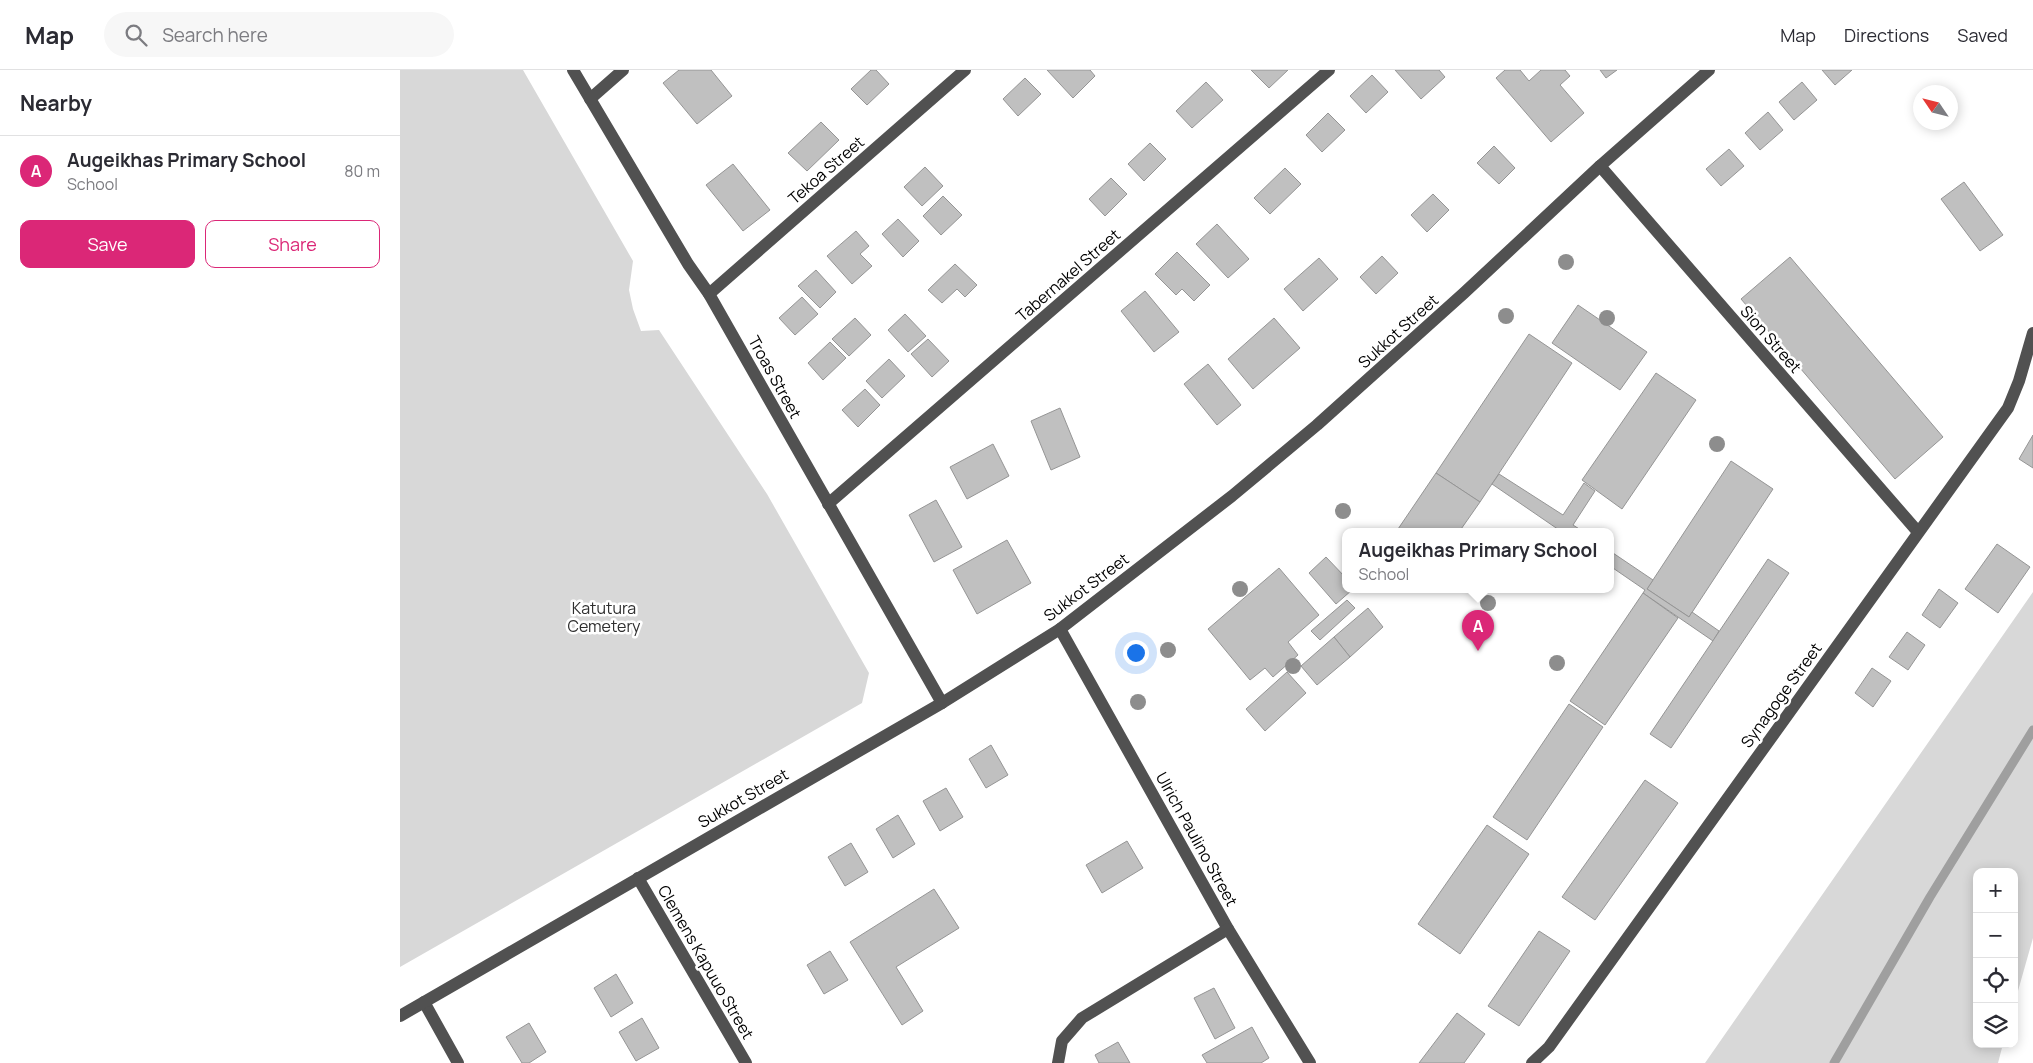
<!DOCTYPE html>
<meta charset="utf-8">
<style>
body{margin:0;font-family:Manrope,sans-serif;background:#f7f7f7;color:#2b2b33}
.controls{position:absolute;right:15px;bottom:15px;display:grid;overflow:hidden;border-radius:10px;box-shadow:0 2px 12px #0003}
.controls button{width:45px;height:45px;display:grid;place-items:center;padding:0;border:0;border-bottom:1px solid #e1e1e2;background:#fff;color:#2b2b33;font:25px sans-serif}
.compass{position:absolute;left:1513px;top:15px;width:45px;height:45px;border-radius:50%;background:#fff;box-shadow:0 2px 12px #0003;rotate:305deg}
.you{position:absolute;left:735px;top:582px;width:18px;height:18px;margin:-12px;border:4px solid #fff;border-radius:50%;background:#1a73e8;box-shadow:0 0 0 8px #1a73e833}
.badge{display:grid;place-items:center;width:32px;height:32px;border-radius:50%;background:#db2777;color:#fff;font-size:16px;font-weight:700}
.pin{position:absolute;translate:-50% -41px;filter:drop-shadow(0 1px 2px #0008)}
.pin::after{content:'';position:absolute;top:26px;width:18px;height:15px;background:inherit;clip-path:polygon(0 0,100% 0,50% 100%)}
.popup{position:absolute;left:942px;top:458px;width:272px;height:65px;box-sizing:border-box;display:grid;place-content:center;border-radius:10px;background:#fff;filter:drop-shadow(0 1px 4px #0005);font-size:16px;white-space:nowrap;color:#7c7c81}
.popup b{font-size:19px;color:#2b2b33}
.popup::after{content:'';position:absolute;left:50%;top:100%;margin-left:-10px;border:10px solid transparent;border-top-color:#fff}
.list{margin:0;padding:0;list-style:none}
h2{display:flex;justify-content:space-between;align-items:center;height:65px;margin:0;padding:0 20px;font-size:21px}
h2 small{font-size:16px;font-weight:400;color:#7c7c81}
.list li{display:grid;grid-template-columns:32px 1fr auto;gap:15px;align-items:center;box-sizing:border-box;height:70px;padding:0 20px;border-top:1px solid #e1e1e2}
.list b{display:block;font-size:19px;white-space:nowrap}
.list p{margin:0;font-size:16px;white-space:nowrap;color:#7c7c81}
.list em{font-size:16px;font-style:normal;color:#7c7c81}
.actions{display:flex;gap:10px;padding:15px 20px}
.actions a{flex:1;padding:11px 0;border:1px solid #db2777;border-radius:10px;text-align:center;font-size:18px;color:#db2777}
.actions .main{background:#db2777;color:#fff}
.icon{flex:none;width:28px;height:28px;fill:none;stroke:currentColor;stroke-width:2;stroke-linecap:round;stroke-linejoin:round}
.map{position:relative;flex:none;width:1633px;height:993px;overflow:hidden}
header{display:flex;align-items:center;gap:30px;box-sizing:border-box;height:70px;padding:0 25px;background:#fff;border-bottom:1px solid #e1e1e2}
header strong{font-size:24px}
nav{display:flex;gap:28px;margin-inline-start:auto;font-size:18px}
.search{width:350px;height:45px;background:#f7f7f7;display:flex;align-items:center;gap:12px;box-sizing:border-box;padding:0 18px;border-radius:28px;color:#7c7c81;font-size:19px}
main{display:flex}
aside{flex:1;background:#fff}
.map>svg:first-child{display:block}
.green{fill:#d8d8d8}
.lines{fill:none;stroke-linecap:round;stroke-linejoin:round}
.stream{stroke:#9f9f9f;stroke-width:9}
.building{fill:#c0c0c0;stroke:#959595}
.minor{stroke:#515151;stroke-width:12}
.tree{fill:#8d8d8d}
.labels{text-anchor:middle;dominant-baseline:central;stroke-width:5;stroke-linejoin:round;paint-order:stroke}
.street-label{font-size:16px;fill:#000;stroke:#fff}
.park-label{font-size:16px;fill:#2f2f2f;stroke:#fff}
</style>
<header>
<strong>Map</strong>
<div class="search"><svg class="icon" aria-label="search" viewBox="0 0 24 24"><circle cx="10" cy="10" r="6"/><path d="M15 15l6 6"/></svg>Search here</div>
<nav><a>Map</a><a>Directions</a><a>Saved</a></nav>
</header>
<main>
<aside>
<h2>Nearby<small></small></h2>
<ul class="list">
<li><span class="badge">A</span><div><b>Augeikhas Primary School</b><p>School</p></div><em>80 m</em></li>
</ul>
<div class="actions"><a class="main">Save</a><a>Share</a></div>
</aside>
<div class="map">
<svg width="1633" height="993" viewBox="0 0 1633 993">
<rect width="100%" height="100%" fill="#fff"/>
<g class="green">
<path d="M0,0H123L233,191L229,220L233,239L241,261L259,260L367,424L469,603L462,633L0,897Z"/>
<path d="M1633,522V868L1614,935V802H1577V974H1603L1598,993H1305Z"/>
</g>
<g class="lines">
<path class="stream" d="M1434,993L1530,827L1633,660"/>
</g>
<g class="building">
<path d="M279,0H311L332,26L297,54L263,13Z"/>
<path d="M471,0H476L489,14L467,35L451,19Z"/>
<path d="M647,0H690L695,6L673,28Z"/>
<path d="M851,0H888L869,18Z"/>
<path d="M995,0H1039L1045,7L1021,29Z"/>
<path d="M1105,0H1120L1129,11L1141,0H1165L1170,6L1160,15L1184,43L1151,72L1096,8Z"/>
<path d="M1200,0H1217L1206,8Z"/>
<path d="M1422,0H1452L1435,15Z"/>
<path d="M972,5L988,22L966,43L950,26Z"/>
<path d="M625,8L641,24L618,46L603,29Z"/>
<path d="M806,12L823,30L792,58L776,41Z"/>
<path d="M1402,12L1417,30L1394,50L1379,32Z"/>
<path d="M1368,42L1383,60L1360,80L1345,63Z"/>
<path d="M928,43L945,60L922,82L906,65Z"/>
<path d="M421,52L439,70L407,101L388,83Z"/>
<path d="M750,73L766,89L744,111L728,94Z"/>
<path d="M1094,76L1115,98L1099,114L1077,93Z"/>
<path d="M1329,79L1344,96L1321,116L1306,99Z"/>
<path d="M333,94L370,140L343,161L306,115Z"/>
<path d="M525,97L543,116L522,136L504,117Z"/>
<path d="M885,98L901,114L870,144L854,128Z"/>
<path d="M711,108L727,124L705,146L689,129Z"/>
<path d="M1564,112L1603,165L1580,181L1541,129Z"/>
<path d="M1033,124L1049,140L1027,162L1011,145Z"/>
<path d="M543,126L562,145L541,165L523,146Z"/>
<path d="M498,149L519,171L503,187L482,164Z"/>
<path d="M817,154L849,189L828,208L796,174Z"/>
<path d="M456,161L469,176L460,184L472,196L452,214L427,186Z"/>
<path d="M777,182L810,215L794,231L782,219L776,225L755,204Z"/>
<path d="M982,186L998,203L976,224L960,207Z"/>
<path d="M1390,187L1543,367L1495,409L1341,229Z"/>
<path d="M919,188L938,209L903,241L884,219Z"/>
<path d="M555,194L577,215L565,227L557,219L542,233L528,220Z"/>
<path d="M416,200L436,222L420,238L398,216Z"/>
<path d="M745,221L779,262L754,282L721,241Z"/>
<path d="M402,227L418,244L395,265L379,248Z"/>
<path d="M1178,235L1247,282L1220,320L1152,273Z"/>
<path d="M505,244L526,266L508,282L488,260Z"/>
<path d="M455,248L471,265L449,286L432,269Z"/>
<path d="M874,248L900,278L853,319L828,289Z"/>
<path d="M1129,264L1172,293L1080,432L1036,403Z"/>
<path d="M528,269L549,291L532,307L511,284Z"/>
<path d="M430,272L446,288L423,310L408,293Z"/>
<path d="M489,289L505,306L482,328L466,311Z"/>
<path d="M808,294L841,335L817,355L784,314Z"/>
<path d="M1256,303L1296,330L1222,439L1182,410Z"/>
<path d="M465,319L480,335L458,357L442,340Z"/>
<path d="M660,338L680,387L651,400L631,351Z"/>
<path d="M1633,365V398L1619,389Z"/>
<path d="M593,374L609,406L567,429L550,397Z"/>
<path d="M1331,391L1373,419L1289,547L1247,519Z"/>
<path d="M1036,403L1080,432L1059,462H996Z"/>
<path d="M1099,404L1163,445L1184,413L1195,421L1173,455L1184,462H1162L1092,414Z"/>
<path d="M536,430L562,477L534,492L509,445Z"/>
<path d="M607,470L631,513L577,544L553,500Z"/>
<path d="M1597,474L1630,497L1598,543L1565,519Z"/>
<path d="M1210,481L1253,510L1247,519L1289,547L1292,542L1319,561L1313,571L1243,523L1245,520L1210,496Z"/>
<path d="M926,487L946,508V520H952L936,534L909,503Z"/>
<path d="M1368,489L1389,503L1271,678L1250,664Z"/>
<path d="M879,498L919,545L888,572L898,585L873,607L865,598L850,610L808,559Z"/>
<path d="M1539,519L1558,533L1540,558L1522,545Z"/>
<path d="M1243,523L1278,548L1205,655L1170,631Z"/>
<path d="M947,530L955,538L920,570L911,561Z"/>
<path d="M968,538L983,557L950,587L934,567Z"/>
<path d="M1507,562L1525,575L1508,600L1489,587Z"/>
<path d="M934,567L950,587L917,615L901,596Z"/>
<path d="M1472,598L1491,611L1473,637L1455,623Z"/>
<path d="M887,602L906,623L865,661L846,639Z"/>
<path d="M1169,634L1203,657L1127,770L1093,747Z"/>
<path d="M591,675L608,705L586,718L569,689Z"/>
<path d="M1245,710L1278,733L1195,850L1162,827Z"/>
<path d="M546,718L563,747L540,761L523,731Z"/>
<path d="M498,745L515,774L493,788L476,759Z"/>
<path d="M1087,755L1129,784L1060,884L1018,854Z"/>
<path d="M727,771L743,798L702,823L686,795Z"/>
<path d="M451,773L468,802L445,816L428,787Z"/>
<path d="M534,819L559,858L496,897L523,941L502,955L450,872Z"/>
<path d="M1139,861L1170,881L1119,956L1088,936Z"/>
<path d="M430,881L448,910L424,924L407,895Z"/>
<path d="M216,904L233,933L211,947L194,918Z"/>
<path d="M814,918L835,958L815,969L794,928Z"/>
<path d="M1057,943L1085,964L1064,993H1019Z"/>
<path d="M242,948L259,978L236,991L219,962Z"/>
<path d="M129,953L146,982L129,993H122L106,967Z"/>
<path d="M852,957L869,988L861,993H807L802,985Z"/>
<path d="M718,972L730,993H699L695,985Z"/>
</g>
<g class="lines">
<g class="minor">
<path d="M173,0L288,194L309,224L542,633"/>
<path d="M190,29L223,0"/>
<path d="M1200,96L1518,462"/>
<path d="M309,224L565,0"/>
<path d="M428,434L929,0"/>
<path d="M660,559L828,859L910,993"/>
<path d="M238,808L346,993"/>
<path d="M24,932L58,993"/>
<path d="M0,946L542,633L660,559L832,426L917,355L1064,223L1200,96L1309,0"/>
<path d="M658,993L662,971L682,948L828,859"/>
<path d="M1132,993L1149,977L1608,338L1619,311L1633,263"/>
</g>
</g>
<g class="tree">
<circle cx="1166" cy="192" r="8"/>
<circle cx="1106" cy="246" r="8"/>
<circle cx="1207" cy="248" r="8"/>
<circle cx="1317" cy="374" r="8"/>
<circle cx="943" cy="441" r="8"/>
<circle cx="840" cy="519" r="8"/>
<circle cx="1088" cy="533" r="8"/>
<circle cx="768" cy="580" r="8"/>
<circle cx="1157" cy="593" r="8"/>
<circle cx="893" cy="596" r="8"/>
<circle cx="738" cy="632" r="8"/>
</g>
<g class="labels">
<g class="street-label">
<text transform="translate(426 100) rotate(-41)">Tekoa Street</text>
<text transform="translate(668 205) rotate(-41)">Tabernakel Street</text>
<text transform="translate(998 261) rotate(-42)">Sukkot Street</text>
<text transform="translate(1371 269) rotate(49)">Sion Street</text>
<text transform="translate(375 307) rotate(61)">Troas Street</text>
<text transform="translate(686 517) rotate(-37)">Sukkot Street</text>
<text transform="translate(1381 625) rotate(-54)">Synagoge Street</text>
<text transform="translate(343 728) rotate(-30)">Sukkot Street</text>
<text transform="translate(797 769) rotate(61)">Ulrich Paulino Street</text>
<text transform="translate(306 892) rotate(60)">Clemens Kapuuo Street</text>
</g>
<g class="park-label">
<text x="204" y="538">Katutura<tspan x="204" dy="18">Cemetery</tspan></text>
</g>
</g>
</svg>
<div class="controls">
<button>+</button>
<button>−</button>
<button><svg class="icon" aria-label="locate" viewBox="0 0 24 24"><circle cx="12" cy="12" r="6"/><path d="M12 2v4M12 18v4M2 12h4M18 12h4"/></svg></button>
<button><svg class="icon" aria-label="layers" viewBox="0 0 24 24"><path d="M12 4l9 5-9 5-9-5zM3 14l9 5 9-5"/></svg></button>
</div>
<svg class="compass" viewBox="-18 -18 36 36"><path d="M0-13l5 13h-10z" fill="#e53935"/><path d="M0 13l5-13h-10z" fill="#7c7c81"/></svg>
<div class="you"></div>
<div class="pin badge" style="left:1078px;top:581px">A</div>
<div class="popup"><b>Augeikhas Primary School</b>School</div>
</div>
</main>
